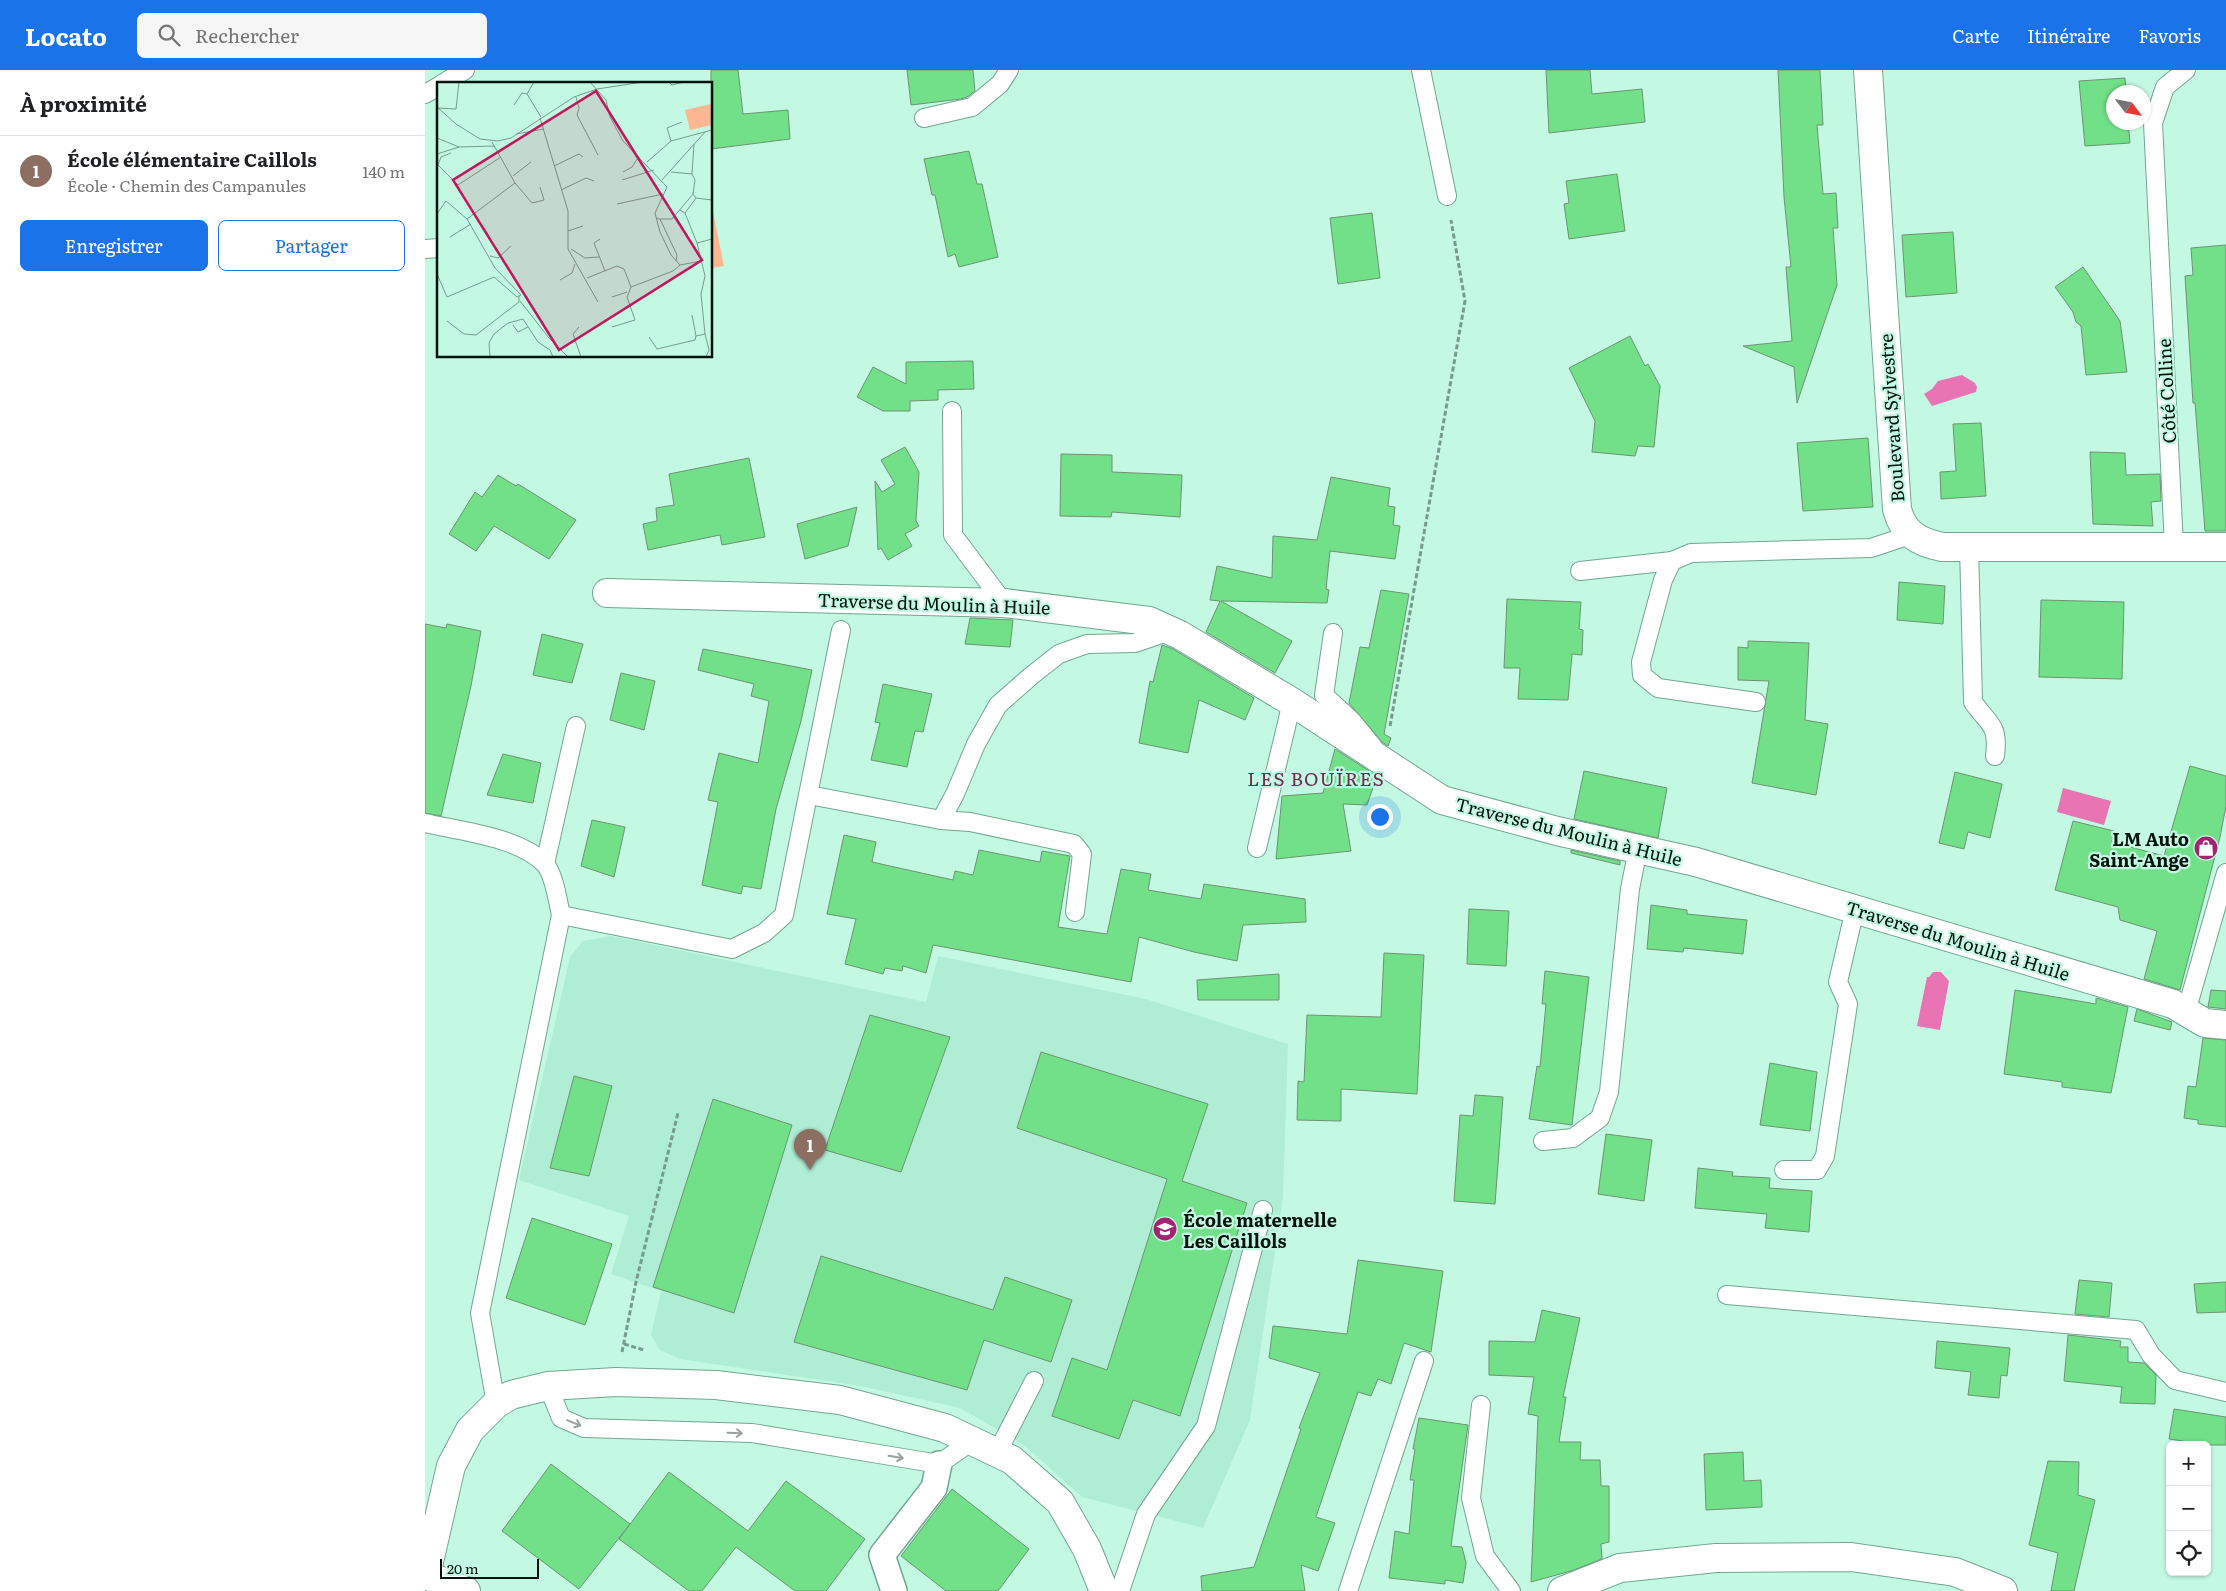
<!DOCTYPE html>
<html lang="fr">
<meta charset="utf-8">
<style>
body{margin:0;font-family:Literata,serif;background:#f6f6f6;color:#202124}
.controls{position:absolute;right:15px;bottom:15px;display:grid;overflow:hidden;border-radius:8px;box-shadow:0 1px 4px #0004}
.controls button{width:45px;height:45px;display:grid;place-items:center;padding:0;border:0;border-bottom:1px solid #e0e0e0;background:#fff;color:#202124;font:25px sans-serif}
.compass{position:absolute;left:1681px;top:15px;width:45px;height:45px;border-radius:50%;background:#fff;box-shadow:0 1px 4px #0004;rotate:122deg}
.scale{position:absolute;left:15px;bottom:12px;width:99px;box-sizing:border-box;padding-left:5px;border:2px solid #01130c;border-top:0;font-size:14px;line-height:18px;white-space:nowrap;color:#01130c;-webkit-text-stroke:4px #c3f9e3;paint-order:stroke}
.you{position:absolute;left:954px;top:746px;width:18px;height:18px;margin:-12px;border:4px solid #fff;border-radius:50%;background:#1a73e8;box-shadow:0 0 0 8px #1a73e833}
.badge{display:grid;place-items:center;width:32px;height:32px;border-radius:50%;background:#1a73e8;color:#fff;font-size:16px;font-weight:700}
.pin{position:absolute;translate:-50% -41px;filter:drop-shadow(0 1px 2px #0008)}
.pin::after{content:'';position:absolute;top:26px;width:18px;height:15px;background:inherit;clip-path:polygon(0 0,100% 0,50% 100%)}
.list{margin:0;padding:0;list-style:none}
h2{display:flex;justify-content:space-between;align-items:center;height:65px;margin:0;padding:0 20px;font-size:21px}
h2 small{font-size:16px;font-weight:400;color:#757577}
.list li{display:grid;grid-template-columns:32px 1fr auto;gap:15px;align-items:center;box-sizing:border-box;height:70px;padding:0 20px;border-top:1px solid #e0e0e0}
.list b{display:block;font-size:19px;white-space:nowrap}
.list p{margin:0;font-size:16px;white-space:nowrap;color:#757577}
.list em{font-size:16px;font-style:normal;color:#757577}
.actions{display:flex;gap:10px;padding:15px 20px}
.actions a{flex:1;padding:11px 0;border:1px solid #1a73e8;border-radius:8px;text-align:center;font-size:18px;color:#1a73e8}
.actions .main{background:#1a73e8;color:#fff}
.icon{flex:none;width:28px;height:28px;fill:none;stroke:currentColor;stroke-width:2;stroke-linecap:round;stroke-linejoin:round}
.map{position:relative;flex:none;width:1801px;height:1521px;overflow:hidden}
header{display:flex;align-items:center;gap:30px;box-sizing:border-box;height:70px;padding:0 25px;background:#1a73e8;color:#fff}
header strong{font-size:24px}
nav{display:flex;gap:28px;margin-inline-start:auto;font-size:18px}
.search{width:350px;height:45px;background:#f6f6f6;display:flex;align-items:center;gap:12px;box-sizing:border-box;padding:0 18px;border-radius:8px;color:#757577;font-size:19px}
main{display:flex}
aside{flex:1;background:#fff}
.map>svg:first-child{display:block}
.built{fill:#afeed5}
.green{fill:#fcb692}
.water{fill:#e874b3}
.building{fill:#72e088;stroke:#6e9373}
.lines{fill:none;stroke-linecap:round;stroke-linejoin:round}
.service-casing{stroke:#72a692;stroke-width:20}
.pedestrian-casing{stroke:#72a692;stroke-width:28}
.minor-casing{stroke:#72a692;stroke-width:30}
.path{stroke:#759c8c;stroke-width:3;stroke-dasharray:5 2.5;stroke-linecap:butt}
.service{stroke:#fff;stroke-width:18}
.pedestrian{stroke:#fff;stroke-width:25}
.minor{stroke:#fff;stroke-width:28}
.oneway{stroke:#99a19e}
.labels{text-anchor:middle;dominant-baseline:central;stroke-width:4.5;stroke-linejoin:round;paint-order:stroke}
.street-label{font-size:18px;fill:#01130c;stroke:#c3f9e3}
.poi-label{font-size:18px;font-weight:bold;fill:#01130c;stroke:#c3f9e3;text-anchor:end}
.neighbourhood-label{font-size:19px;letter-spacing:1px;fill:#6d2e51;stroke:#c3f9e3}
.inset-road{fill:none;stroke:#759d8d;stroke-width:1}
.view{fill:#c2185b;fill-opacity:0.15;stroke:#c2185b;stroke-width:2.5}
.inset-edge{fill:none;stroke:#01130c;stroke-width:2.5}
</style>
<header>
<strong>Locato</strong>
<div class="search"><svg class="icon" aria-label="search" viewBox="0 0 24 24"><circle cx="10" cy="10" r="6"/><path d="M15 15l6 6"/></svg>Rechercher</div>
<nav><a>Carte</a><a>Itinéraire</a><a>Favoris</a></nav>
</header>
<main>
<aside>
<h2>À proximité<small></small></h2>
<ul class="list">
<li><span class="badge" style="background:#8d6e63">1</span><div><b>École élémentaire Caillols</b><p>École · Chemin des Campanules</p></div><em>140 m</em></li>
</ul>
<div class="actions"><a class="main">Enregistrer</a><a>Partager</a></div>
</aside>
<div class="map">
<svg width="1801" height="1521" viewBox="0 0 1801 1521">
<rect width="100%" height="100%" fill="#c3f9e3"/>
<path class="built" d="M186,866L501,932L513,886L721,929L863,974L858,1127L825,1350L778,1458L657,1427L599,1375L535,1338L435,1316L255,1289L235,1280L226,1265L236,1221L186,1204L204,1146L94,1110L145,887L158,871Z"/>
<path class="green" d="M286,132L299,196L286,198Z"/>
<g class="water">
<path d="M1537,305L1550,313L1552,317L1551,322L1507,336L1499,324L1507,319L1513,311Z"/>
<path d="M1638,718L1686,731L1679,755L1632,742Z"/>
<path d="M1508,902H1516L1524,911L1515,960L1492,956L1502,907H1504Z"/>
</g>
<g class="building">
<path d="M286,0H313L318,44L363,40L365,69L286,79Z"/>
<path d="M482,0H548L550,21L542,27L536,29L486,35Z"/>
<path d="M1121,0H1165L1167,24L1217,19L1220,52L1124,63Z"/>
<path d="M1353,0H1395L1398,55H1392L1398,124L1411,123L1413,158H1408L1412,215L1372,333L1369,297L1318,276L1367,271L1361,197H1366L1359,127Z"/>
<path d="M1700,8L1701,22H1688V52H1703L1705,73L1660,76L1654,11Z"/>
<path d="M544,81L552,114H557L573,187L534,197L530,184L523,187L510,125H507L499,89Z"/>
<path d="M1192,104L1200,161L1144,169L1139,134L1144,133L1141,111Z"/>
<path d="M947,143L955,208L913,214L905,148Z"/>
<path d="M1528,162L1532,223L1481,227L1477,165Z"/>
<path d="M1801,175V461H1780L1770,333H1768L1760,206L1768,205L1766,178Z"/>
<path d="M1658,197L1695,251L1702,302L1661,305L1656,256L1651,252L1648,242L1630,217Z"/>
<path d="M1205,266L1220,296L1223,294L1235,316L1229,377L1213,376L1210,386L1167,382L1170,351L1144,298Z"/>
<path d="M548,291L549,319L513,320V330L485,331V341H458L432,327L448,297L481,314V292Z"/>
<path d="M1556,353L1561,426L1516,429L1515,402L1531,401L1528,354Z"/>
<path d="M1443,368L1448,437L1378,441L1372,373Z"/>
<path d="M480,377L494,402L491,451L494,456L480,464L487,476L463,490L456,478L453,480L450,411L457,422L470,414L456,390Z"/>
<path d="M1665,382L1700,383L1701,405L1735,404L1736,431L1726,432L1728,456L1668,454Z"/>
<path d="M636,384L687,385V402L757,405L755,447L687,442L686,447L635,446Z"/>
<path d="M324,388L340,467L297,475L295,465L223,480L218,454L232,451L231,438L249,435L244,404Z"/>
<path d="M73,405L91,416L93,414L151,450L124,489L69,456L51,481L24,464L50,422L57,427Z"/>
<path d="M906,407L965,418L963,436L970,437L968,455L975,456L970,489L905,481L901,519L904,520L902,533L796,531L867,571L850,603L781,562L795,531L785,530L792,496L847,508L848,466L892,470Z"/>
<path d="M432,437L423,476L380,489L372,454Z"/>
<path d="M1474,512L1520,516L1518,554L1472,550Z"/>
<path d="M956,520L984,524L959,664L966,668L963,676L957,672L924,633L935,577L944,578Z"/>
<path d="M1082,529L1156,532L1154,559L1158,560L1157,585L1147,584L1143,630L1093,629L1095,598H1079Z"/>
<path d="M1616,530L1699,532L1697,609L1614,607Z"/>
<path d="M545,548L588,550L585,577L540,574Z"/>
<path d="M0,554L21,558L22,554L56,561L46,616L16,746L0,743Z"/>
<path d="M117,564L158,574L147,613L108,605Z"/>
<path d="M1323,571L1384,573L1380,650L1403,654L1391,725L1327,713L1344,611L1313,610V577L1323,578Z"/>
<path d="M737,575L748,579L829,628L820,650L774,630L763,683L714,673L725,611L728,612Z"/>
<path d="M278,579L387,600L376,651L351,739L336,819L318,816L316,824L277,815L293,732L283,730L294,683L333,693L344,631L326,626L329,614L273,600Z"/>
<path d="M196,603L230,611L219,660L185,650Z"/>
<path d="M458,614L507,624L498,662L490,661L482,697L446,690L455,653L450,652Z"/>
<path d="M910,679L952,706L942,735L918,734L926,781L851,789L857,726L898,723Z"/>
<path d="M78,684L116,693L108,733L62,725Z"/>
<path d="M1765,696L1801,706V736L1795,767L1755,920L1719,909L1732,861L1695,850L1693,837L1630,820L1648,751L1689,761L1687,772L1739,786Z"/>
<path d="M1159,701L1242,718L1233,768L1149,749Z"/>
<path d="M1530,702L1577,714L1565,768L1543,762L1539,779L1514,773Z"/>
<path d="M167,750L200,757L189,807L156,796Z"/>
<path d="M419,765L451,772L447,792L528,810L530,801L548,805L554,780L615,792L617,781L645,786L633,857L682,864L696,799L726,804L723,820L776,829L779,814L880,829L881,852L818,855L812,891L769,882L714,867L706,912L508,875L501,903L478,896L477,901L460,898L458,904L420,894L431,849L402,844Z"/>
<path d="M1146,780L1195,791V795L1146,783Z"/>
<path d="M1226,835L1262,840V844L1322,850L1318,884L1259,878L1258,882L1222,879Z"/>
<path d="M1044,839L1084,841L1081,896L1042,894Z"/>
<path d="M959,883L999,885L992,1024L916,1019V1051L872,1050L873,1011L879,1012L882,945L956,947Z"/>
<path d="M1120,901L1164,907L1147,1055L1104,1049L1112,996L1115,997L1121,934H1117Z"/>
<path d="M854,904V930H773L772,910Z"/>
<path d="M1590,920L1671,934V928L1703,937L1686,1023L1637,1017V1012L1579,1004Z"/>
<path d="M1786,920L1801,921V939L1783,937Z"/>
<path d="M1712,939L1747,952L1745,960L1709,951Z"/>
<path d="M445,945L525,967L476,1102L400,1080Z"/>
<path d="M1778,968L1801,970V1057L1773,1054V1050L1759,1048L1763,1016L1771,1017Z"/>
<path d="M616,982L783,1034L757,1111L822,1133L755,1346L708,1330L694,1369L627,1346L647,1288L682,1300L742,1109L592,1058Z"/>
<path d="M1345,993L1392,1002L1385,1061L1335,1055Z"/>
<path d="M149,1006L187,1016L164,1106L125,1098Z"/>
<path d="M1050,1025L1078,1027L1070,1134L1029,1131L1035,1045L1048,1046Z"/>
<path d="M288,1029L367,1055L309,1243L228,1217Z"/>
<path d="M1181,1064L1227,1070L1219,1131L1173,1124Z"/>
<path d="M1273,1098L1308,1102L1307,1106L1345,1108L1344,1118L1387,1121L1384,1162L1340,1158L1342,1144L1270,1138Z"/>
<path d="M107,1148L187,1174L160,1255L81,1228Z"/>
<path d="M396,1186L568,1240L580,1207L647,1230L626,1292L559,1270L542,1320L369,1272Z"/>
<path d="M933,1190L1018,1201L1006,1282L979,1273L966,1314L953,1309L946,1326L933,1322L891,1447L910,1453L893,1501L876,1495L880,1521H777L776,1506L829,1497L876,1359L874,1358L895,1303L844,1288L848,1256L922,1264Z"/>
<path d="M1654,1210L1687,1213L1684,1247L1650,1244Z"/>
<path d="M1801,1212V1242L1772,1243L1769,1214Z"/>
<path d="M1117,1240L1155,1248L1138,1327H1141L1134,1372H1156L1155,1390H1175L1176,1416H1184V1472L1176,1474L1177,1489L1146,1501L1106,1512L1113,1346L1103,1344L1109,1307L1064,1305V1271L1110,1272Z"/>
<path d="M1643,1265L1696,1271L1695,1277H1703V1292L1719,1293L1731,1305L1730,1334L1695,1333L1697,1317L1639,1311Z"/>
<path d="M1512,1271L1585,1278L1582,1306L1576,1305L1574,1328L1543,1325L1546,1302L1510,1298Z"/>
<path d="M1749,1339L1801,1347V1375H1757L1758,1371L1744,1369Z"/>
<path d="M994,1348L1043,1355L1026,1476L1037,1477L1041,1493L1038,1513L1020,1510V1514L964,1508L970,1461L984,1464L989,1410H985L990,1379H988Z"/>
<path d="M1318,1382L1319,1411L1336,1410L1337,1437L1281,1440L1279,1384Z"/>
<path d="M1623,1391L1654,1392L1653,1425L1670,1430L1649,1521H1626L1633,1483L1604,1475Z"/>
<path d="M126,1394L205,1454L154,1519L77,1461Z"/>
<path d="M244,1402L323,1461L361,1411L440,1469L401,1521H370L311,1477L277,1521H264L194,1469Z"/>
<path d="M527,1419L604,1479L573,1521H521L476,1486Z"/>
</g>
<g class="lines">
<defs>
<g id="service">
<path d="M996,0L1022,126"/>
<path d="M17,14L40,0"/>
<path d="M0,24L14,16"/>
<path d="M499,48L547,37L575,14L584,0"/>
<path d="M0,179L14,178"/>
<path d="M527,341L528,465L579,533"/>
<path d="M1749,476L1728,53L1740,17L1761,0"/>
<path d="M1544,477L1548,632C1564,655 1574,654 1570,686"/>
<path d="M1155,501L1247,491"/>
<path d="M908,563L899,625L926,650L948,677"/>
<path d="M1331,632L1233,618L1217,605L1216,592L1238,510L1247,491L1266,483L1446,478L1485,465"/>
<path d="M384,725L516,750L545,752L649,774L657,784L650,842"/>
<path d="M516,750L530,724L551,674L573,635L606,606L634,584L662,574L710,573L745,561"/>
<path d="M0,753C35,761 94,767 120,794C129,804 133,832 136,845"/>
<path d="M832,778L867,632"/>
<path d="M120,794L151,656"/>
<path d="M1761,942L1801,803"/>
<path d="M1118,1071L1148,1068L1175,1048L1184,1022L1205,819L1213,779"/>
<path d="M1359,1100H1392L1400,1086L1423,934L1413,912L1430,839"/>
<path d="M1302,1225L1711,1260L1726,1285L1750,1310L1801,1322"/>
<path d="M123,1316L136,1348L159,1358L327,1363L514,1394L547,1371"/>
<path d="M71,1334L55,1243L136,845L307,879L339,863L359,845L416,560"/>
<path d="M1056,1335L1046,1428L1060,1486L1086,1521"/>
<path d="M572,1383L609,1311"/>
<path d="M695,1521L721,1444L781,1356L838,1140"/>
<path d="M923,1521L999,1291"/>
</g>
<path id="pedestrian" d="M469,1521L457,1485L509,1418L514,1394"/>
<g id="minor">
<path d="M1443,0L1472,439C1478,463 1493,472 1517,477H1801"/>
<path d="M182,523L579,533L724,551L755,565L867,632L1017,730L1132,761L1271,792L1748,934L1780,953L1801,955"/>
<path d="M1,1505L26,1396L45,1360L71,1334L86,1325L123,1316L191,1312L291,1315L415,1330L520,1358L587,1390L635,1432L662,1479L679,1521"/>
<path d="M1,1505L41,1521"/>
<path d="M1137,1521L1195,1498L1291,1488L1426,1487L1530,1502L1578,1521"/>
</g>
</defs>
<use href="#service" class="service-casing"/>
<use href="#pedestrian" class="pedestrian-casing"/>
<use href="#minor" class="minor-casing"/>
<g class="path">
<path d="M965,656L1040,231L1026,150"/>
<path d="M199,1274L219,1280"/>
<path d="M197,1282L211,1212L253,1043"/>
</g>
<use href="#service" class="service"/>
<use href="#pedestrian" class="pedestrian"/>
<use href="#minor" class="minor"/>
</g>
<defs><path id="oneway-shaft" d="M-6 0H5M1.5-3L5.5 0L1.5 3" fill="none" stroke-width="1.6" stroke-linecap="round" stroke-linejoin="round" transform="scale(1.25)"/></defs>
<g class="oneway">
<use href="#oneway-shaft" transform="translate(149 1353) rotate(22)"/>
<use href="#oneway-shaft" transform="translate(310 1363) rotate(2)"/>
<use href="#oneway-shaft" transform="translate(471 1387) rotate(9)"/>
</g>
<defs>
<symbol id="shop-disc" viewBox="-11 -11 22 22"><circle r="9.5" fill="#a32271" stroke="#c3f9e3"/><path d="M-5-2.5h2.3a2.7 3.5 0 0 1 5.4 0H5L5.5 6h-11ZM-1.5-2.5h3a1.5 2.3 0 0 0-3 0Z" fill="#fff"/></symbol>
<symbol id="school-disc" viewBox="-11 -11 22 22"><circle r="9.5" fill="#a32271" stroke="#c3f9e3"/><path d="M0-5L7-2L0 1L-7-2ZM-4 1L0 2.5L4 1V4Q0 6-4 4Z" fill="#fff"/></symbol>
</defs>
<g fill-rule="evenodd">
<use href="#shop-disc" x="1767" y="764" width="28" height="28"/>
<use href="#school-disc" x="726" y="1145" width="28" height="28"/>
</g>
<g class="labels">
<g class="street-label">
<text transform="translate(1741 321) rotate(-93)">Côté Colline</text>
<text transform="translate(1466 348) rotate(-94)">Boulevard Sylvestre</text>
<text transform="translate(509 533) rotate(2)">Traverse du Moulin à Huile</text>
<text transform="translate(1144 761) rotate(14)">Traverse du Moulin à Huile</text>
<text transform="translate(1533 870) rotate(17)">Traverse du Moulin à Huile</text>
</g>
<g class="poi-label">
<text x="1764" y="768">LM Auto<tspan x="1764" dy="21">Saint-Ange</tspan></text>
<text x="758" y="1149" text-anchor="start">École maternelle<tspan x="758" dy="21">Les Caillols</tspan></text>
</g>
<g class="neighbourhood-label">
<text x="891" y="708">LES BOUÏRES</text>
</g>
</g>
<g transform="translate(12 12)">
<rect width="275" height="275" fill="#c3f9e3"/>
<path d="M274,22L275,43L253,48L248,28Z" fill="#fcb692"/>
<path class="inset-road" d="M97,0L90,12L104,35M153,0L169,18L173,35L186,59L230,105L218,131L223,150L234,173L243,183L264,179M232,0L235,3L247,0M139,15L142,26L140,33L161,73M77,23L85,11L90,12M0,25L19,42L43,57L61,59L74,56L137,15L160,7L206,0M1,26L19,27L22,0M103,36L131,129V167L161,220M79,52L107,47M0,56L22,65M234,59L230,46L245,40M14,71L4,75L1,83L21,103L64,75M0,72L22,65L57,64M210,80L234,59L275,48M117,84L142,72L146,75M186,90L195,85L202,74M234,90L255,92M76,94L94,80M185,98L217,88M225,98L268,50M78,101L95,121L107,118L103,105M124,108L149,96L157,99M259,116L275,118M180,122L226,112M243,128L248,131L259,116L256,112L258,98L255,92L257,62M248,131L260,161M0,132L9,119L30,137M219,136L223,137L240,173L239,179M223,137H235L256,112M131,149L146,144M13,155L34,142M163,157L157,161L168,189M134,167L148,176L162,175M53,174L61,176L74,164M0,192L10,215L57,195L80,215L84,213L58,186L30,137L78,101L55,60M150,196L180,184L187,187L194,205L236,189L243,183M123,198L135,191L138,182M175,215L190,210M83,219L112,256L131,275M255,233L259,254L268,252M10,239L27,252L39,253L82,220V214M76,243L81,250L91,245M142,245L136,252L144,275M175,245L198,238L190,215L194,205M212,255L220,267L258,258L259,254M53,275L52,261L57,252L71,241L86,237L101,260L113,268L116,275M269,275L272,268L268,252L264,212L268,194L260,161L275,157"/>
<path class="view" d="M159,9L265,178L122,268L16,98Z"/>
<rect width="275" height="275" class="inset-edge"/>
</g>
</svg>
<div class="controls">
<button>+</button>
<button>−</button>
<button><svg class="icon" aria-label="locate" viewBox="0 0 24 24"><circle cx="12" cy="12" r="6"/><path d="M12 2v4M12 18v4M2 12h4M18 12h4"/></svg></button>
</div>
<svg class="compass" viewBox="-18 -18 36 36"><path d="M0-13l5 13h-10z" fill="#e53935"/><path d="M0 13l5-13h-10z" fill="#757577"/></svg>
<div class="scale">20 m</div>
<div class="you"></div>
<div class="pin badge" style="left:385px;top:1100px;background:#8d6e63">1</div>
</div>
</main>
